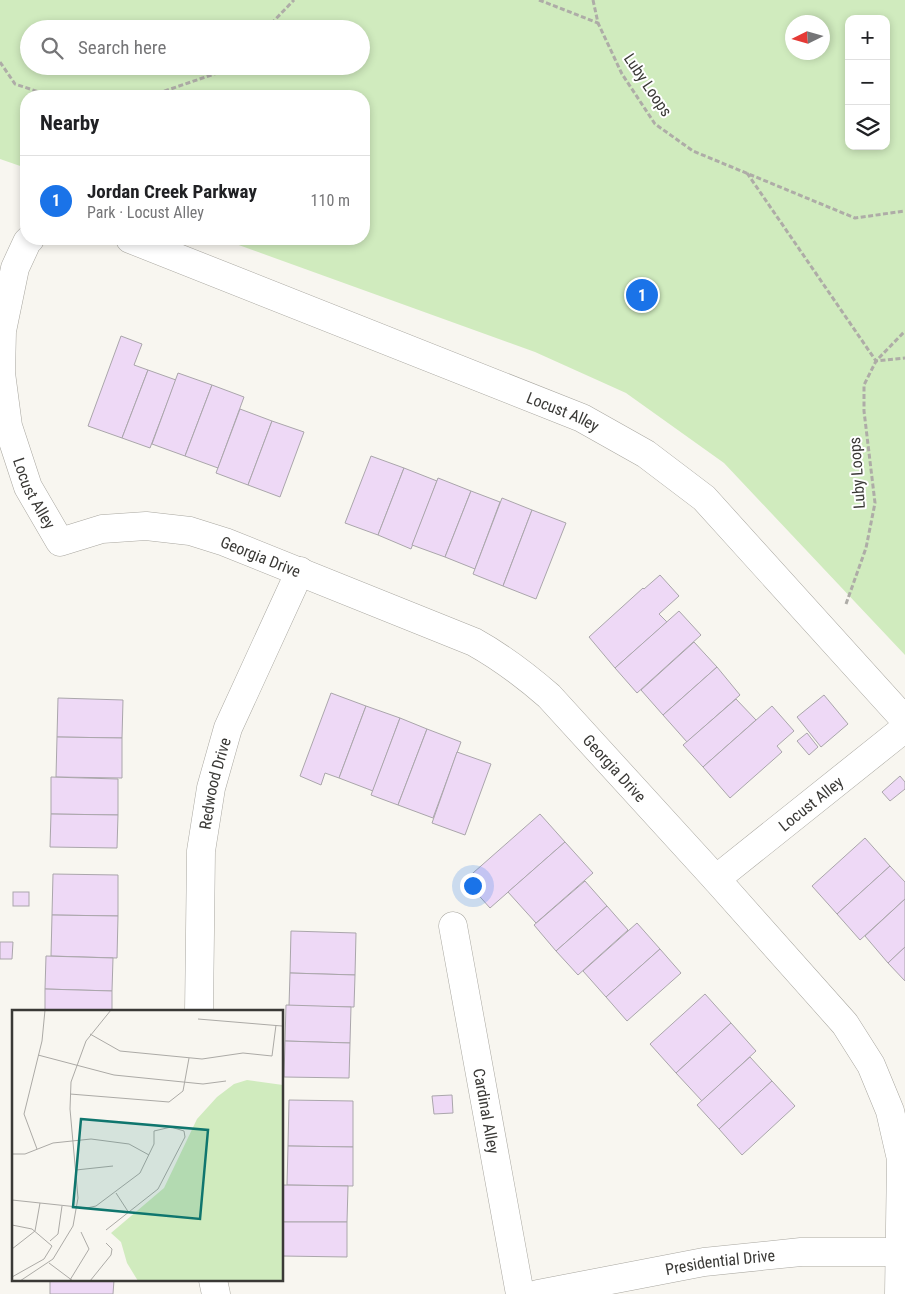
<!DOCTYPE html>
<meta charset="utf-8">
<style>
body{margin:0;font-family:"Roboto Condensed",sans-serif;background:#f6f6f6;color:#202124}
.controls{position:absolute;right:15px;top:15px;display:grid;overflow:hidden;border-radius:10px;box-shadow:0 2px 8px #0003}
.controls button{width:45px;height:45px;display:grid;place-items:center;padding:0;border:0;border-bottom:1px solid #e0e0e0;background:#fff;color:#202124;font:25px sans-serif}
.compass{position:absolute;left:785px;top:15px;width:45px;height:45px;border-radius:50%;background:#fff;box-shadow:0 2px 8px #0003;rotate:265deg}
.you{position:absolute;left:472px;top:885px;width:18px;height:18px;margin:-12px;border:4px solid #fff;border-radius:50%;background:#1a73e8;box-shadow:0 0 0 8px #1a73e833}
.badge{display:grid;place-items:center;width:32px;height:32px;border-radius:50%;background:#1a73e8;color:#fff;font-size:16px;font-weight:700}
.pin{position:absolute;translate:-50% -50%;border:2px solid #fff;box-shadow:0 1px 5px #0006}
.list{margin:0;padding:0;list-style:none}
h2{display:flex;justify-content:space-between;align-items:center;height:65px;margin:0;padding:0 20px;font-size:21px}
h2 small{font-size:16px;font-weight:400;color:#757577}
.list li{display:grid;grid-template-columns:32px 1fr auto;gap:15px;align-items:center;box-sizing:border-box;height:90px;padding:0 20px;border-top:1px solid #e0e0e0}
.list b{display:block;font-size:19px;white-space:nowrap}
.list p{margin:0;font-size:16px;white-space:nowrap;color:#757577}
.list em{font-size:16px;font-style:normal;color:#757577}
.icon{flex:none;width:28px;height:28px;fill:none;stroke:currentColor;stroke-width:2;stroke-linecap:round;stroke-linejoin:round}
.map{position:relative;flex:none;width:905px;height:1294px;overflow:hidden}
.search{position:absolute;background:#fff;box-shadow:0 2px 8px #0003;left:20px;top:20px;width:350px;height:55px;display:flex;align-items:center;gap:12px;box-sizing:border-box;padding:0 18px;border-radius:28px;color:#757577;font-size:19px}
.panel{position:absolute;background:#fff;box-shadow:0 2px 8px #0003;left:20px;top:90px;width:350px;height:155px;border-radius:20px}
.map>svg:first-child{display:block}
.green{fill:#d0ebbe;fill-rule:evenodd}
.building{fill:#eed9f6;stroke:#aaa6ab}
.lines{fill:none;stroke-linecap:round;stroke-linejoin:round}
.minor-casing{stroke:#a9a7a0;stroke-width:29}
.path{stroke:#aeaca7;stroke-width:3;stroke-dasharray:5 2.5;stroke-linecap:butt}
.minor{stroke:#fff;stroke-width:28}
.labels{text-anchor:middle;dominant-baseline:central;stroke-width:4;stroke-linejoin:round;paint-order:stroke}
.street-label{font-size:16px;fill:#3a3936;stroke:#fff}
.inset-road{fill:none;stroke:#acaaa6;stroke-width:1}
.view{fill:#0f766e;fill-opacity:0.15;stroke:#0f766e;stroke-width:2.5}
.inset-edge{fill:none;stroke:#3a3936;stroke-width:2.5}
</style>
<div class="map">
<svg width="905" height="1294" viewBox="0 0 905 1294">
<rect width="100%" height="100%" fill="#f8f6f0"/>
<path class="green" d="M0,0H905V655L724,463L626,393L535,352L222,239H364V96H26V168L0,159ZM849,19H886V146H849ZM792,22H822V52H792ZM29,29H361V66H29Z"/>
<g class="building">
<path d="M121,336L142,344L134,365L148,370L122,438L88,426Z"/>
<path d="M148,370L176,380L150,448L122,438Z"/>
<path d="M178,373L212,385L185,456L152,444Z"/>
<path d="M212,385L244,397L218,468L185,456Z"/>
<path d="M240,409L272,421L248,485L216,473Z"/>
<path d="M272,421L304,432L280,497L248,485Z"/>
<path d="M371,456L404,468L378,535L345,523Z"/>
<path d="M404,468L437,481L411,549L378,535Z"/>
<path d="M438,478L471,491L445,557L412,545Z"/>
<path d="M471,491L500,502L475,569L445,557Z"/>
<path d="M502,498L532,510L503,586L473,574Z"/>
<path d="M532,510L566,523L536,599L503,586Z"/>
<path d="M660,575L679,596L659,614L667,622L615,668L589,637L643,588L644,589Z"/>
<path d="M679,611L701,635L637,693L615,668Z"/>
<path d="M694,642L717,667L663,715L641,690Z"/>
<path d="M717,667L740,695L687,742L663,715Z"/>
<path d="M331,693L366,706L339,778L325,773L321,785L300,776Z"/>
<path d="M824,695L848,724L821,747L797,717Z"/>
<path d="M58,698L123,700L122,738L57,737Z"/>
<path d="M736,699L756,720L703,767L683,745Z"/>
<path d="M366,706L400,718L373,791L339,778Z"/>
<path d="M772,706L794,731L777,746L782,752L730,798L703,767Z"/>
<path d="M400,718L427,729L398,805L371,795Z"/>
<path d="M427,729L461,742L433,818L398,805Z"/>
<path d="M807,733L818,747L809,755L797,741Z"/>
<path d="M57,737L122,738V778L56,777Z"/>
<path d="M457,752L491,764L465,835L432,823Z"/>
<path d="M900,776L905,782V789L890,801L882,792Z"/>
<path d="M51,777L118,779V815L51,814Z"/>
<path d="M51,814L118,815L117,848L50,847Z"/>
<path d="M540,814L565,842L490,908L465,880Z"/>
<path d="M865,838L890,866L837,914L812,886Z"/>
<path d="M565,842L593,873L536,923L508,892Z"/>
<path d="M890,866L905,882V899L860,940L837,914Z"/>
<path d="M53,874L118,875V916L52,915Z"/>
<path d="M585,881L607,906L556,951L534,925Z"/>
<rect x="13" y="892" width="16" height="14"/>
<path d="M905,899V947L888,963L865,936Z"/>
<path d="M607,906L628,930L578,975L556,951Z"/>
<path d="M52,915L118,916L117,958L51,956Z"/>
<path d="M637,923L660,949L606,997L583,971Z"/>
<path d="M291,931L356,933L355,975L290,973Z"/>
<path d="M0,942H13L12,959H0Z"/>
<path d="M905,947V981L888,963Z"/>
<path d="M660,949L681,973L627,1021L606,997Z"/>
<path d="M46,956L113,958L112,991L45,989Z"/>
<path d="M290,973L355,975L354,1007L289,1006Z"/>
<path d="M45,989L112,991V1012H45Z"/>
<path d="M705,994L731,1023L676,1073L650,1044Z"/>
<path d="M286,1005L351,1007L350,1043L285,1041Z"/>
<path d="M731,1023L756,1051L702,1101L676,1073Z"/>
<path d="M285,1041L350,1043L349,1078L284,1077Z"/>
<path d="M750,1057L772,1081L719,1129L697,1105Z"/>
<path d="M772,1081L795,1106L742,1155L719,1129Z"/>
<path d="M452,1095L453,1113L434,1114L432,1096Z"/>
<path d="M289,1100L353,1101V1147L288,1146Z"/>
<path d="M288,1146L353,1147V1186L287,1185Z"/>
<path d="M282,1185L348,1186L347,1222H282Z"/>
<path d="M282,1222H347V1257L282,1256Z"/>
<path d="M50,1280H114L113,1294H50Z"/>
</g>
<g class="lines">
<defs>
<g id="minor">
<path id="s1" d="M30,239L27,242L15,268L2,331L1,373L8,426L28,487L60,542L102,529L146,526L190,531L225,542L474,642C501,657 526,676 549,696L716,879L845,1024L871,1065L890,1111L901,1159L899,1294"/>
<path id="s2" d="M130,239L582,418L646,454L704,498L905,720"/>
<path id="s3" d="M716,879L905,728"/>
<path id="s4" d="M453,926L520,1294"/>
<path id="s5" d="M199,1012L201,851L211,788L228,728L300,571"/>
<path d="M213,1280L216,1294"/>
<path id="s6" d="M538,1294L704,1262L801,1252H905"/>
</g>
</defs>
<use href="#minor" class="minor-casing"/>
<g class="path">
<path d="M539,0L598,23"/>
<path d="M593,0L598,23L622,74L655,124L693,151L855,218L905,211"/>
<path d="M266,29L294,0"/>
<path d="M0,62L15,84L51,96"/>
<path d="M150,96L226,70L229,66"/>
<path d="M747,173L876,361L905,358"/>
<path d="M846,604L866,548L875,503L864,411V385L876,361L905,331"/>
</g>
<use href="#minor" class="minor"/>
</g>
<g class="labels">
<g class="street-label">
<text transform="translate(648 85) rotate(56)">Luby Loops</text>
<text stroke="none"><textPath href="#s2" startOffset="466">Locust Alley</textPath></text>
<text transform="translate(857 473) rotate(-94)">Luby Loops</text>
<text stroke="none"><textPath href="#s1" startOffset="265">Locust Alley</textPath></text>
<text stroke="none"><textPath href="#s1" startOffset="528">Georgia Drive</textPath></text>
<text stroke="none"><textPath href="#s1" startOffset="948">Georgia Drive</textPath></text>
<text stroke="none"><textPath href="#s5" startOffset="230">Redwood Drive</textPath></text>
<text stroke="none"><textPath href="#s3" startOffset="121">Locust Alley</textPath></text>
<text stroke="none"><textPath href="#s4" startOffset="188">Cardinal Alley</textPath></text>
<text stroke="none"><textPath href="#s6" startOffset="185">Presidential Drive</textPath></text>
</g>
</g>
<g transform="translate(12 1010)">
<rect width="271" height="271" fill="#f8f6f0"/>
<path d="M235,70L271,75V271H126L115,253L109,232L99,223L152,178L185,109L205,87L222,74Z" fill="#d0ebbe"/>
<path class="inset-road" d="M186,9L270,16M78,24L108,41L190,49L231,43L260,46L264,15M26,45L102,65L191,74L214,71M58,84L157,92L171,81L177,48M25,139L12,104L30,31L33,0M0,144H13L41,133L79,129L117,134L137,145M64,160L101,156M104,183L117,203M0,190L75,198L84,196L128,163L142,134V121L159,117L172,121L173,127L146,179L94,220M0,215L20,219L40,236L32,249L0,267M38,231L46,224L50,196M0,239L23,221L28,193M37,253L61,271M58,270L77,239L69,222M8,271L41,249L61,216L66,188L58,99L59,72L74,31L99,0M78,271L99,245L100,239L94,233"/>
<path class="view" d="M69,109L196,120L188,209L61,197Z"/>
<rect width="271" height="271" class="inset-edge"/>
</g>
</svg>
<div class="controls">
<button>+</button>
<button>−</button>
<button><svg class="icon" aria-label="layers" viewBox="0 0 24 24"><path d="M12 4l9 5-9 5-9-5zM3 14l9 5 9-5"/></svg></button>
</div>
<svg class="compass" viewBox="-18 -18 36 36"><path d="M0-13l5 13h-10z" fill="#e53935"/><path d="M0 13l5-13h-10z" fill="#757577"/></svg>
<div class="you"></div>
<div class="pin badge" style="left:642px;top:295px">1</div>
<div class="search"><svg class="icon" aria-label="search" viewBox="0 0 24 24"><circle cx="10" cy="10" r="6"/><path d="M15 15l6 6"/></svg>Search here</div>
<section class="panel">
<h2>Nearby<small></small></h2>
<ul class="list">
<li><span class="badge">1</span><div><b>Jordan Creek Parkway</b><p>Park · Locust Alley</p></div><em>110 m</em></li>
</ul>
</section>
</div>
